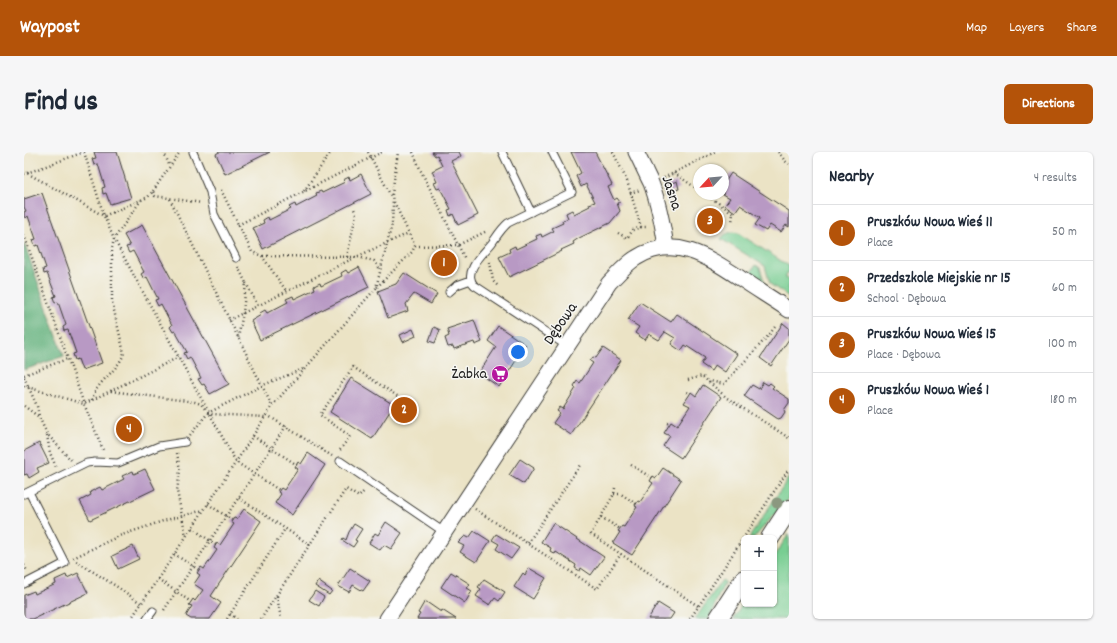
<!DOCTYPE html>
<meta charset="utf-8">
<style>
body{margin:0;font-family:Dekko,sans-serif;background:#f6f6f7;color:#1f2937}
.controls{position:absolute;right:12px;bottom:12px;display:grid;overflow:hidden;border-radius:6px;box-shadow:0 1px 3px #0004}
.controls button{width:36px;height:36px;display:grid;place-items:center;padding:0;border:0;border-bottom:1px solid #e0e1e3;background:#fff;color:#1f2937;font:20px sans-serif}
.compass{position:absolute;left:669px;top:12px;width:36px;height:36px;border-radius:50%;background:#fff;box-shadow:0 1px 3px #0004;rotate:244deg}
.you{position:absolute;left:494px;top:200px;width:14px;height:14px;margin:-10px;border:3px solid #fff;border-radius:50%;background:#1a73e8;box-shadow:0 0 0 6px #1a73e833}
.badge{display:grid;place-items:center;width:26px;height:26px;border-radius:50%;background:#b45309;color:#fff;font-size:13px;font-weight:700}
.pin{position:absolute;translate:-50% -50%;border:2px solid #fff;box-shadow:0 1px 4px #0006}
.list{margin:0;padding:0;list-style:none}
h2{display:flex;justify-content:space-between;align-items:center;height:52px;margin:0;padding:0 16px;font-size:17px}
h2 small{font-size:13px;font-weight:400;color:#747a83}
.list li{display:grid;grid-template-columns:26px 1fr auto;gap:12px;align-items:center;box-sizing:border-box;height:56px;padding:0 16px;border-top:1px solid #e0e1e3}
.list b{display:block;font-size:15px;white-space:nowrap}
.list p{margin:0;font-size:13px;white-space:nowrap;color:#747a83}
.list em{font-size:13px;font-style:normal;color:#747a83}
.map{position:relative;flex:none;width:765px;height:467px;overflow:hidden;border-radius:6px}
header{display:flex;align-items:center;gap:24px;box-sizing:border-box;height:56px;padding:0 20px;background:#b45309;color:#fff}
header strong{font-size:19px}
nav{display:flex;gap:22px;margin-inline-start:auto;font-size:14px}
.intro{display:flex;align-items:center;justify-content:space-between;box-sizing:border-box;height:96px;padding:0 24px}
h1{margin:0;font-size:28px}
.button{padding:10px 18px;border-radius:6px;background:#b45309;color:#fff;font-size:14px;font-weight:700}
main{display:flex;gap:24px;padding:0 24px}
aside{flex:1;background:#fff;border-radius:6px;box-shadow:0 1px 3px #0004}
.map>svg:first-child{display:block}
.green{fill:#78ce92;stroke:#4a7557}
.forest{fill:#62b17c;stroke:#3f664c}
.building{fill:#b899c4}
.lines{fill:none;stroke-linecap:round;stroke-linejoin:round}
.service-casing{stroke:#3b3a35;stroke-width:9}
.minor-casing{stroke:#3b3a35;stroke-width:17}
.tertiary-casing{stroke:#3b3a35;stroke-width:20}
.path{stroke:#3b3a35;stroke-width:2.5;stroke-dasharray:1 3;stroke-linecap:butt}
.service{stroke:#fff;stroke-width:7}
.minor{stroke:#fff;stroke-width:15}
.tertiary{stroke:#fff;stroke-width:18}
.tree{fill:#8b987f}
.labels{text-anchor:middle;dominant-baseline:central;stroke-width:3;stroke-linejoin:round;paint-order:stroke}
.street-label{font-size:16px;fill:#1c1c1c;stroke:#f6f6f2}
.poi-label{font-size:16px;fill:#1c1c1c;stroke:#f6f6f2;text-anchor:end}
</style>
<header>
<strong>Waypost</strong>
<nav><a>Map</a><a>Layers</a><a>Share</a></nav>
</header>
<div class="intro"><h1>Find us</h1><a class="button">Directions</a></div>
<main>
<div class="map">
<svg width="765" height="467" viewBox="0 0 765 467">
<rect width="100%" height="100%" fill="#f6f6f2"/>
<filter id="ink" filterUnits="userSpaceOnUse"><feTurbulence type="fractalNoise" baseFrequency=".025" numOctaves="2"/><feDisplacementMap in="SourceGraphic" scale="8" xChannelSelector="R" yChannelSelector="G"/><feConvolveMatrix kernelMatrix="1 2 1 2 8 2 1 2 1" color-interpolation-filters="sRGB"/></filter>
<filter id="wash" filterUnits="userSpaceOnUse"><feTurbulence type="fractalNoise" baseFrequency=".012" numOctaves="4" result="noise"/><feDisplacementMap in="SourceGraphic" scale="16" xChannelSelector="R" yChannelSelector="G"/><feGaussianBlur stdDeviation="0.9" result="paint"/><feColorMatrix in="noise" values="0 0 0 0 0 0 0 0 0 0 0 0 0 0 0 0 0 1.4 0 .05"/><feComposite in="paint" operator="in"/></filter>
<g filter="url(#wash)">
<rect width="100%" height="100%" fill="#ebe3c5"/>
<g class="green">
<path d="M709,80L714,81L765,114V118L761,125L765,128V145L746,132L741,114L697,87C700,82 704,81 709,80Z"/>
<path d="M732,113L736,116L742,135L725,123Z"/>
<path d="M765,325V344L763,348L730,386H725Z"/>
<path d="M765,382V467H709L720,450V452H750V404Z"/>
<path d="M698,428L701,430L694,445L685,467H671Z"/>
</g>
<path class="forest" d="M0,91L40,204L0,218Z"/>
<g id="blocks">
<g class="building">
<path d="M70,0H93L107,46L86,52L82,41L79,42L78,36L81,35L74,12L70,13L68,7L72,6Z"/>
<path d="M195,0H246L201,22L192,2Z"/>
<path d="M408,0H435L437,4L427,9L454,63L434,73L429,62L426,64L424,58L427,57L416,36L413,37L410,31L413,30L408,19L418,14L413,3L411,4Z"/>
<path d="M547,0H571L588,33L584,35L590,48L593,46L596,50L593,51L596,59L586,71L555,86L549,90L550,92L537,98L538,99L485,125L475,105L486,100L485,97L491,94L492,97L513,87L512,84L517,82L518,85L530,79L528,76L539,71L538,69L544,66L542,61L548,58L550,62L566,54L565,52L571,50L562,32L557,35L552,24L557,21Z"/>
<path d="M707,21L765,59V75L762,73L757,80L746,73L742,79L731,73L736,66L716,53L711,60L701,53L706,46L699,42V33Z"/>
<path d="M337,22L347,42L239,97L229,76L240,71L239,68L244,65L245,68L267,57L265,55L271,52L272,55L293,44L292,41L297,39L298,41L321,30L319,28L325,25L326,28Z"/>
<path d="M653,29L655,37L643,41L640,34Z"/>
<path d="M18,41L78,211L58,218L54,207L51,208L49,202L52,201L44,178L40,179L39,175L42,173L34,150L31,151L29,145L32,144L23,121L20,122L19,117L22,116L14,93L11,94L9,88L12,87L4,64L1,66L0,64V60L2,59L0,55V47Z"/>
<path d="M684,60L694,67L687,77L677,70Z"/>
<path d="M118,73L205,232L186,242L180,232L178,233L174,227L177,226L166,205L163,207L160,201L163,200L151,179L149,180L146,175L148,173L137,152L134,154L131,148L134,147L123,125L120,127L117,122L120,120L109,99L105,101L102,95L106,94L100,83Z"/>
<path d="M423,103L428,114L417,119L412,109Z"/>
<path d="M335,115L345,135L236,188L227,169L237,163L236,161L241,158L243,161L264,150L262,147L269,144L270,147L291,137L290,134L296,131L297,134L318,124L317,121L322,118L324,121Z"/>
<path d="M380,121L413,142L407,152L390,142L382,152L384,159L364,166L354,139L372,132Z"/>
<path d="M616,150L647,170L653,162L713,202L701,220L691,213L687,219L677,212L681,206L661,193L657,199L647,192L651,186L641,180L635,188L625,182L621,188L611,181L615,175L604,168Z"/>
<path d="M450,168L458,190L451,193L450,190L430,197L429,194L424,195L421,186L425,184L423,177Z"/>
<path d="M759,171L765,176V187L747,214L736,206Z"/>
<path d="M474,174L502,193L475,235L455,221L472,195L464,189Z"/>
<path d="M410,175L416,178L411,191L405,189Z"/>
<path d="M389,177L392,184L379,190L376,183Z"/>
<path d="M579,196L597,208L547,283L529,271L536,261L533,259L536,255L539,257L552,236L550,234L553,229L556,231L569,211L566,209L569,205L572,206Z"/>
<path d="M327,226L370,253L348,287L306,260Z"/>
<path d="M739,230L744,233L746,231L750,234L748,236L765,247V251L760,258L761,260L757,266L754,267L720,244L728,233L735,237Z"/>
<path d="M679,233L697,245L657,306L639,294L646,284L640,281L647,270L653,274L666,254L660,251L666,242L667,240L672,244Z"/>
<path d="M108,270L112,279L103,284L98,274Z"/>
<path d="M15,291L25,311L13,316L15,320L5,326L3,322L0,323V299Z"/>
<path d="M284,301L301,313L268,363L251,351L257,342L254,340L257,336L260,338L274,317L271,315L274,310L277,312Z"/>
<path d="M496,307L510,316L500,332L485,323Z"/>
<path d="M639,316L657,328L608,403L589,391L596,380L594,379L598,374L600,375L613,355L611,354L614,349L616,350L629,331L626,329L629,324L632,326Z"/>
<path d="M121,317L131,337L66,368L56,349L67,343L66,340L76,335L78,338L100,327L98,324L109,319L110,322Z"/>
<path d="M220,357L237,369L187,444L197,451L186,467H167L162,464L168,454L165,453L169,447L171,449L179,438L170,432L176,423L173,421L177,415L180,417L193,398L190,396L193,391L196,393L210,372L207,370L210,366L213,367Z"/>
<path d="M362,370L378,381L367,397L360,393L356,398L345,391L351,381L354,383Z"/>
<path d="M529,371L580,405L567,423L557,416L556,419L551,416L552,413L532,400L531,402L526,399L527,396L517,390Z"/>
<path d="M330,372L338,377L331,388L333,389L329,395L318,388L319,386L322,388L325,380Z"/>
<path d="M450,379L466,389L452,410L436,400L440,394L434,391L441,384L445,386Z"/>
<path d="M472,382L495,396L487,407L472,397L475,392L468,388Z"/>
<path d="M109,394L115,407L94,417L88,404Z"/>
<path d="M326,416L346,429L339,439L329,433L325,440L314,434Z"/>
<path d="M505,416L522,426L509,447L490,435L499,421L501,423Z"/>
<path d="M427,420L446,432L443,436L448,439L441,451L417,435Z"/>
<path d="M54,421L64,441L9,467H0V443L10,439L11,442L32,432L31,428L42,423L43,426Z"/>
<path d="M460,427L481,440L475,449L471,446L466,453L452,444L457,437L454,435Z"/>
<path d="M294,429L308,439L305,443L291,434Z"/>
<path d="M291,439L300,445L295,454L285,448Z"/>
<path d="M401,449L417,460L418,458L432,467H393L396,462L394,461Z"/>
<path d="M634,451L650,461L646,467H624Z"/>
</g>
</g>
</g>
<g filter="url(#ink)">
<use href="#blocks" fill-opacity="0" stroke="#3b3a35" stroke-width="1"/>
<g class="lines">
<defs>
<g id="service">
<path d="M169,0L186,40L190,62L212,106"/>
<path d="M478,0L507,60"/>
<path d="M528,0L548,40L484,71C477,77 473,84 468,91C460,101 438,120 450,133L543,194"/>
<path d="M425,140L433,133L447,128"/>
<path d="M316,309L420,380"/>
<path d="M0,342L63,311L71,310L94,311L135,294L161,290"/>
<path d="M0,432L41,411L5,340"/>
<path d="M123,467L129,459"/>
</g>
<g id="minor">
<path d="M612,0C617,10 622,21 627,31C635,52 639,74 642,95"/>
<path d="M363,467L585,131C593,123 602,112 612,106C650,82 684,105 716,126C732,137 749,147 765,158"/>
</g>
<g id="tertiary">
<path d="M746,386L765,357"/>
<path d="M694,467L720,427"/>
</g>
</defs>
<use href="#service" class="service-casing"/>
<use href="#minor" class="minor-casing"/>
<use href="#tertiary" class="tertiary-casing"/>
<g class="path">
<path d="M60,0L80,64L90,87L212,310L255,338"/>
<path d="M140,0L145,13"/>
<path d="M344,0L368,46"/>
<path d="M389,0L397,19L441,107"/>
<path d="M589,0L603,29L617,75H624"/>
<path d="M754,0C758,4 760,9 765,12"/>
<path d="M762,0H764"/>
<path d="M3,21L60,0"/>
<path d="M650,21L675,38"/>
<path d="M0,22L3,21L80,64L124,45L129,39L131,44L178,51"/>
<path d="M640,26L691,0"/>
<path d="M197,38L228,100L238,104L263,140"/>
<path d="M129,39L156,0"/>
<path d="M280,39L307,0"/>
<path d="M606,41L616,38"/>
<path d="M681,42L709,61L708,71"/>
<path d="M146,47L248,254"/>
<path d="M214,73L358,0"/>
<path d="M594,81L603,86L609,78L617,75"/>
<path d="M0,83L60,252L80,300"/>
<path d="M391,94L434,93L463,79"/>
<path d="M239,104L332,105"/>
<path d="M323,105L332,62L330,57"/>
<path d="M334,105L350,109L356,117"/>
<path d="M466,110L469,129L475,135"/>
<path d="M214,115L222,131L219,161L214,186"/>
<path d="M222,131L234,154"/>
<path d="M353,135L388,100L391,94L370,50"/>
<path d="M205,168L332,105L385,81"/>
<path d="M0,223L43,207"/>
<path d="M0,225L13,254L15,264"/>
<path d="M664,228L678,224L703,246L765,286"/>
<path d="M685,231L686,229L700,232L744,184L751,175L752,173"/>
<path d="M0,234L60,252L155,205"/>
<path d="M87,239L171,250L177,252L181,257"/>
<path d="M663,240L666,242"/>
<path d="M68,248C72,229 94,220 100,201L88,150V96L90,87L117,48"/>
<path d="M0,254L15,265L23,282L47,308"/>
<path d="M184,260L188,262L241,265"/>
<path d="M243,263L308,304"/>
<path d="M643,271L646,272"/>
<path d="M23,283L26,301L32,315"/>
<path d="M166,283L184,261L237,234L279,217"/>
<path d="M229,284L273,313"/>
<path d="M316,298L326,284L296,263L329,215L384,251L372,269"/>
<path d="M153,301L156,318L153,339L162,384"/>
<path d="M607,313L628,326"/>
<path d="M591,336L590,342L567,382L674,454"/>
<path d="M590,342H597L612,352"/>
<path d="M215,346L286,393"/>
<path d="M184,352L208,368"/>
<path d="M451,357L573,437L597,402"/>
<path d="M577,365L596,377"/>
<path d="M168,376L192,393"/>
<path d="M504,391L556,313"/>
<path d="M150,402L175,418"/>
<path d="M49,406L95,384L139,369L180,358"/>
<path d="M52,409L95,436L118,452"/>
<path d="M0,413L3,419"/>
<path d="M134,427L167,450"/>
<path d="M253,444L257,467"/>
<path d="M140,458L262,274"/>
<path d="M206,462L213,467"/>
<path d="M107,467L212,310L248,254L352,136L368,72L369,53L368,42L374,0"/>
<path d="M203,467L261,377"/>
<path d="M237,467L322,337L335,345L341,338"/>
<path d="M666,467L765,317"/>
</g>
<use href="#service" class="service"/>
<use href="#minor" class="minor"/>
<use href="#tertiary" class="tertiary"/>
</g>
<circle class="tree" cx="753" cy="351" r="5.5"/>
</g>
<defs>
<symbol id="supermarket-disc" viewBox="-11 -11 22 22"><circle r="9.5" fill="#b5179e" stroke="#f6f6f2"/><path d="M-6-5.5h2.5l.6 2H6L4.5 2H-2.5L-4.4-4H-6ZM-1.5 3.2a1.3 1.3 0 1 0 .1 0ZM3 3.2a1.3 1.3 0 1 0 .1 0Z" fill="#fff"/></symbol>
</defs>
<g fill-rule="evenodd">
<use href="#supermarket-disc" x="466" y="212" width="20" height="20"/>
</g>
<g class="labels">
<g class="street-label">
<text transform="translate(647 41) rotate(72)">Jasna</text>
<text transform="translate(537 172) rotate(-56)">Dębowa</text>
</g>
<g class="poi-label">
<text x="463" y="222">Żabka</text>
</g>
</g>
</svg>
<div class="controls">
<button>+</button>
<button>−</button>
</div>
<svg class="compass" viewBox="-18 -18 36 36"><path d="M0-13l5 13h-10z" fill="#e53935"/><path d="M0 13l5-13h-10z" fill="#747a83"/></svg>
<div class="you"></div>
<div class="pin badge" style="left:420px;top:111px">1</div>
<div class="pin badge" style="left:380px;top:258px">2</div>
<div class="pin badge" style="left:686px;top:69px">3</div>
<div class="pin badge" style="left:105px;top:277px">4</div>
</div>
<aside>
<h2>Nearby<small>4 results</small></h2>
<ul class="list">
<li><span class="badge">1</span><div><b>Pruszków Nowa Wieś 11</b><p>Place</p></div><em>50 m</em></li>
<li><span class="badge">2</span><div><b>Przedszkole Miejskie nr 15</b><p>School · Dębowa</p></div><em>60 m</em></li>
<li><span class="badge">3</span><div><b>Pruszków Nowa Wieś 15</b><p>Place · Dębowa</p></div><em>100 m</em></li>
<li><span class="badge">4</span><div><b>Pruszków Nowa Wieś 1</b><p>Place</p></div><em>180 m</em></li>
</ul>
</aside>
</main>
